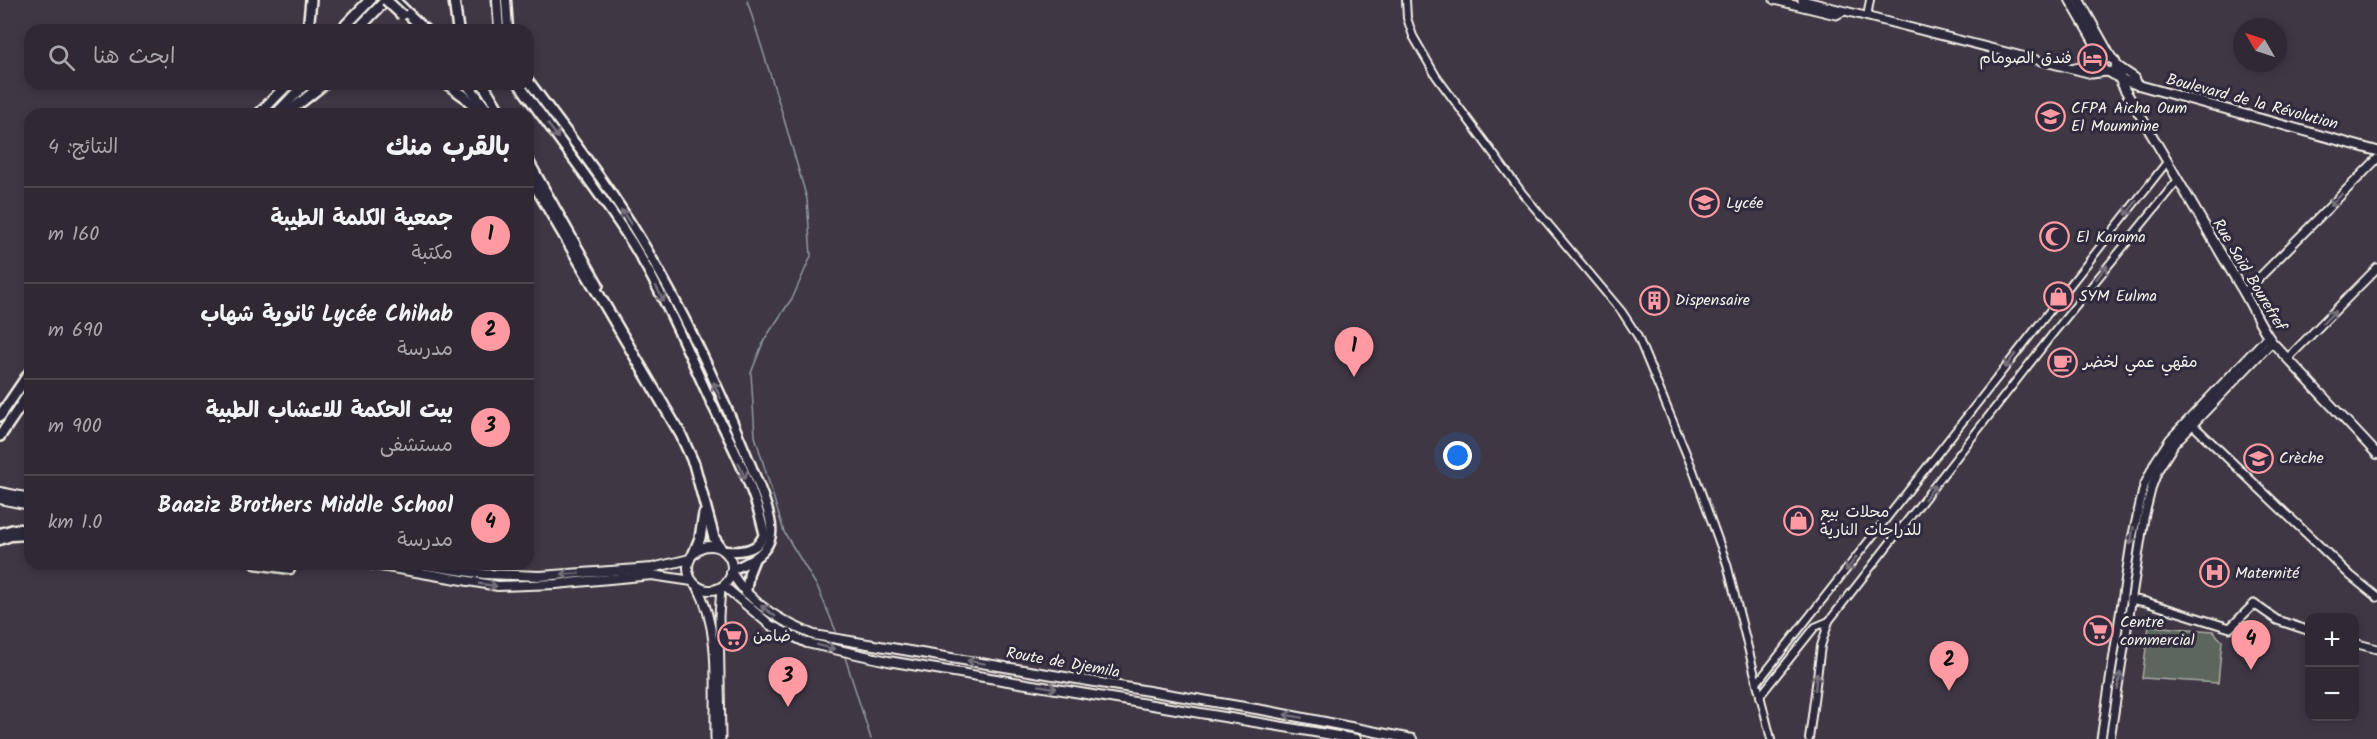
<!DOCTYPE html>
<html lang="ar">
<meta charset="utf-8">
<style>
body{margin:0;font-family:Kalam,"Playpen Sans Arabic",sans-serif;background:#3c353f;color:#f1f3f6;direction:rtl}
.controls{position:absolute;right:18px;bottom:18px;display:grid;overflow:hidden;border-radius:12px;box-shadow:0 3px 9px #0003}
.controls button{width:54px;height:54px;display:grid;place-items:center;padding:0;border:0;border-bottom:2px solid #4b454e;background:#302933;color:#f1f3f6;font:30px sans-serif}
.compass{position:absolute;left:2233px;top:18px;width:54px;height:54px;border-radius:50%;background:#302933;box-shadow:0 3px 9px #0003;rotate:309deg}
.you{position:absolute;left:1458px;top:456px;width:21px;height:21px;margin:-15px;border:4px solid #fff;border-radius:50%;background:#1a73e8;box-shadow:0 0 0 9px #1a73e833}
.badge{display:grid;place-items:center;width:39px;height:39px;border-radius:50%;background:#ff9aa2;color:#111;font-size:20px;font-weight:700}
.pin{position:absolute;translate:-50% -50px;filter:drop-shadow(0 2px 3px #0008)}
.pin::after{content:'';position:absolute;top:32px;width:21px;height:18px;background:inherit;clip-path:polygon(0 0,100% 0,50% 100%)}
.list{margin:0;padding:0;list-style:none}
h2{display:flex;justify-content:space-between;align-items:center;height:78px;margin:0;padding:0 24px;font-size:26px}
h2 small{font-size:20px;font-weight:400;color:#a8a6ac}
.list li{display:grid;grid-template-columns:39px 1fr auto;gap:18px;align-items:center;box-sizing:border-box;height:96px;padding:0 24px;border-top:2px solid #4b454e}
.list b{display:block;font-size:22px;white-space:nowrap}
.list p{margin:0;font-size:20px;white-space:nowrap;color:#a8a6ac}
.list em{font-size:20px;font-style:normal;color:#a8a6ac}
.icon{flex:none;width:33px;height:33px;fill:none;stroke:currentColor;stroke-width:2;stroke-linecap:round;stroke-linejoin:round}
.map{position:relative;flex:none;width:2377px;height:739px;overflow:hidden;direction:ltr}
.search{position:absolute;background:#302933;box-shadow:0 3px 9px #0003;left:24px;top:24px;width:510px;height:66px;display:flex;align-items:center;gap:15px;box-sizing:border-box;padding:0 21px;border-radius:18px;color:#a8a6ac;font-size:22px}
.panel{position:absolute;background:#302933;box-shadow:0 3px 9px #0003;left:24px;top:108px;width:510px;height:462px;border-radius:18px;direction:rtl}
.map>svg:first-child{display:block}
.green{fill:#5c665b;stroke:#a8aca2;stroke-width:1.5}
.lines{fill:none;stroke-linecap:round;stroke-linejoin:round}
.stream{stroke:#9099a5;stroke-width:1.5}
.tertiary-casing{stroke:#f4f1e8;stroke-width:10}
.secondary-casing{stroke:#f4f1e8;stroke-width:11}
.primary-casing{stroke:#f4f1e8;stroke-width:12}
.trunk-casing{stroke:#f4f1e8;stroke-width:13}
.motorway-casing{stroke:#f4f1e8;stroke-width:14}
.tertiary{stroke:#2f2a3d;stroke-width:6}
.secondary{stroke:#2f2a3d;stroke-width:7}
.primary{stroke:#2f2a3d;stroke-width:8}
.trunk{stroke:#2f2a3d;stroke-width:8}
.motorway{stroke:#2f2a3d;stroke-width:9}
.motorway-bridge-casing{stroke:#f4f1e8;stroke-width:14;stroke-linecap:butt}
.motorway-bridge{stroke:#2f2a3d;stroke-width:9}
.oneway{stroke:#747079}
.labels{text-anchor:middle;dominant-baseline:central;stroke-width:6;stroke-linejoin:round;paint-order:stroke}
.poi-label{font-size:16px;fill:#f4f1e8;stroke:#2f2a3d;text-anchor:start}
.street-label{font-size:16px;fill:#f4f1e8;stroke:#2f2a3d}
</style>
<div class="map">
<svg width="2377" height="739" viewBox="0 0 2377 739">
<rect width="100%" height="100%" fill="#403744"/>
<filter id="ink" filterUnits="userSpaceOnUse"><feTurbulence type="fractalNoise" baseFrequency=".0167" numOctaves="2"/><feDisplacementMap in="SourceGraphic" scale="12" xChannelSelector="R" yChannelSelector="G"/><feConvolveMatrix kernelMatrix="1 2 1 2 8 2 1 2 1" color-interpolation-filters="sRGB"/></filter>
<g filter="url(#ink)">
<path class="green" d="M2149,626L2213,631L2222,641L2218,683L2142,678Z"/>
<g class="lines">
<g class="stream">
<path d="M747,0L781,109L807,199L811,256L793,297L764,340L751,373L755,436L784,532L818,588L838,636"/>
<path d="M844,654L871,739"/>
</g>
<defs>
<g id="tertiary">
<path d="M1406,0L1407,18L1413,36L1436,76L1523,194L1622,312L1637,335L1693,470L1727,564L1771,739"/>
<path d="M1867,17L1870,0"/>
<path d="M1757,683L2167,162"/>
<path d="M1760,696L1815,627L1829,621"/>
<path d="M1809,739L1821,646L1829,621L2055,331L2177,181"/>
</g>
<g id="secondary">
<path d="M1774,0L1836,15L1844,11"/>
<path d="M1802,0L2092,74L2106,72"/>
<path d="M2075,68L2102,62"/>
<path d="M2244,293L2377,159"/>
<path d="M2288,358L2377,268"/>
<path d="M2193,425L2351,576L2377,597"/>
<path d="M697,586C721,631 714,689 715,739"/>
<path d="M2130,599L2146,602L2230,628L2254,604L2277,620L2310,631"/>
<path d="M2354,643L2377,649"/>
<path d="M721,739L719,616L721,588"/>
<path d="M2101,739L2131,543L2144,486L2155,462L2170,439L2268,336"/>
<path d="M2110,739L2144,518L2152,486L2158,470L2175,443L2272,342"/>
</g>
<g id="primary">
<path d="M2070,0L2104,59"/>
<path d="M2079,0L2112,59"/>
<circle cx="2109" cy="65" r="7"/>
<path d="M2117,66L2135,78L2137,85"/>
<path d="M2120,68V80L2125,90C2165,156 2203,224 2243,291C2253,308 2260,326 2272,342L2377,454"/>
<path d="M2109,72L2124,81L2377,151"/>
<path d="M0,492L30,498"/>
<path d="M0,499L30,505"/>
<circle cx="710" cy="568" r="22"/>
<path d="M369,564L498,586L556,584L652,575L692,581"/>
<path d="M418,564L484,574L540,576L652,568L690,559"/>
<path d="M731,572C749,603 781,622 814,635L1268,711L1412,739"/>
<path d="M724,586L770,625L807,643L888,661L1356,739"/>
</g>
<g id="trunk">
<path d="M497,0L499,30"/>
<path d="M506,0L508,30"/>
<path d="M528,80C566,132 608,184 641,240C682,308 717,383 747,456C754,474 774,517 771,534C769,553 749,563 733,569"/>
<path d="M519,84C556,137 597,188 632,243C663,293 686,348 711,402C731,443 754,487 764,532C761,551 741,552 726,551"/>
<path d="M0,533L14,529H30"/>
<path d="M0,540L11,536L30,535"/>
<path d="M255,564L290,569L291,564"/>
<path d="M746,593L749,573L755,558"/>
</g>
<g id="motorway">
<path d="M394,0L425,30"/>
<path d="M454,0L458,30"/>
<path d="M308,30L311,0"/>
<path d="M341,30L370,0"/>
<path d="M357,30L386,0"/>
<path d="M447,84L464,96L482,114"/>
<path d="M467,84L490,114"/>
<path d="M483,84L501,114"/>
<path d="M259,114L288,84"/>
<path d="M276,114L305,84"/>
<path d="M286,114L324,84"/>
<path d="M528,161L598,285"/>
<path d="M528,174L681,435L694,464L714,538L720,547"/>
<path d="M0,416L30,372"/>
<path d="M0,436L30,392"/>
<path d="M694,553L700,538L704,514"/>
</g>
</defs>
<use href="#tertiary" class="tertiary-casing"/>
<use href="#secondary" class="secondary-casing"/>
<use href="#primary" class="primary-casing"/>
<use href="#trunk" class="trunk-casing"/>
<use href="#motorway" class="motorway-casing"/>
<use href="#tertiary" class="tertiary"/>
<use href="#secondary" class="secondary"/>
<use href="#primary" class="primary"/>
<use href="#trunk" class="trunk"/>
<use href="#motorway" class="motorway"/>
<defs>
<path id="motorway-bridge" d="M386,0L402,15"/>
</defs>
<use href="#motorway-bridge" class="motorway-bridge-casing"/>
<use href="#motorway-bridge" class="motorway-bridge"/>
</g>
<defs><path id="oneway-shaft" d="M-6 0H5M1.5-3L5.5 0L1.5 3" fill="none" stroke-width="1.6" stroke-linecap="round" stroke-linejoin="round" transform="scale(1.5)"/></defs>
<g class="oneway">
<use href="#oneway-shaft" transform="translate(553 131) rotate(54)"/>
<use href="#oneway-shaft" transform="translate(2336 200) rotate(135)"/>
<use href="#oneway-shaft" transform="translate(2131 208) rotate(128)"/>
<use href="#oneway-shaft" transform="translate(626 217) rotate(-124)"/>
<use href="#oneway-shaft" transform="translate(2102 272) rotate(-51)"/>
<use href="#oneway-shaft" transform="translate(660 294) rotate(63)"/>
<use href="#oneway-shaft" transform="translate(2329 317) rotate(-46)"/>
<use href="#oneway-shaft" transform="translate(2010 361) rotate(127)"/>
<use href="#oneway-shaft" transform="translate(717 390) rotate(-114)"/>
<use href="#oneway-shaft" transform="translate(742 471) rotate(67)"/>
<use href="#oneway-shaft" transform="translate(1930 492) rotate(-53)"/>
<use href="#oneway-shaft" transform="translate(2132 536) rotate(100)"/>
<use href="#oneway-shaft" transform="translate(1851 564) rotate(128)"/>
<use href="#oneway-shaft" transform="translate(570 574) rotate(176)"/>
<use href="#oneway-shaft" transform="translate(488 585) rotate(8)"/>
<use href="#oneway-shaft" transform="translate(768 611) rotate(-144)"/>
<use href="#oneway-shaft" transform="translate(826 647) rotate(14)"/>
<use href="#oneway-shaft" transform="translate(976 662) rotate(-170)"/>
<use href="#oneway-shaft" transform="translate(1816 681) rotate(-84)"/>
<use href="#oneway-shaft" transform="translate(2119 681) rotate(-81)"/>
<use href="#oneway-shaft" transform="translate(1048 687) rotate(10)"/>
<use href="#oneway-shaft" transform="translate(1293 716) rotate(-170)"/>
</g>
</g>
<defs>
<symbol id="hotel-ring" viewBox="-11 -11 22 22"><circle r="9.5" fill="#2f2a3d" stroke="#ff9aa2" stroke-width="1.5"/><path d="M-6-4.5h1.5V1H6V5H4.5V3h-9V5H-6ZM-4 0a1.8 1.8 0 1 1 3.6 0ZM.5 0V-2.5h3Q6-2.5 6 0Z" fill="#ff9aa2"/></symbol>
<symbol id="university-ring" viewBox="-11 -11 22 22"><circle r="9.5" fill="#2f2a3d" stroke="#ff9aa2" stroke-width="1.5"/><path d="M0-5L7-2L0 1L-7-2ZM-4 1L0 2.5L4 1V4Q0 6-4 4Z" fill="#ff9aa2"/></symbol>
<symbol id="school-ring" viewBox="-11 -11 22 22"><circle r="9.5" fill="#2f2a3d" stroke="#ff9aa2" stroke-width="1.5"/><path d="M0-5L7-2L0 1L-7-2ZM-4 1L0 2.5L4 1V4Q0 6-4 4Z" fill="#ff9aa2"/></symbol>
<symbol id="mosque-ring" viewBox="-11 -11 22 22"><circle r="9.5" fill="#2f2a3d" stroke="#ff9aa2" stroke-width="1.5"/><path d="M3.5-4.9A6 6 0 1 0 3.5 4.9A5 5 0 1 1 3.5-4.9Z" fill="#ff9aa2"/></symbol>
<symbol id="shop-ring" viewBox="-11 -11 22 22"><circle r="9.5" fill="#2f2a3d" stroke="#ff9aa2" stroke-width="1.5"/><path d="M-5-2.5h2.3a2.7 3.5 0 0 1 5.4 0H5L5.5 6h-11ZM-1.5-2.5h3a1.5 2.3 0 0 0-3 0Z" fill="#ff9aa2"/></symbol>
<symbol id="building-ring" viewBox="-11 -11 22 22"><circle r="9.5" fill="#2f2a3d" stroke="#ff9aa2" stroke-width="1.5"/><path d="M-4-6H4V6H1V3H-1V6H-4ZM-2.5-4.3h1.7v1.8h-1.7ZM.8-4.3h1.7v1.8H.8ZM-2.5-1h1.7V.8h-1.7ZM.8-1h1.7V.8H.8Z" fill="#ff9aa2"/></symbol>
<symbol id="cafe-ring" viewBox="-11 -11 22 22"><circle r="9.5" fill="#2f2a3d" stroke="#ff9aa2" stroke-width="1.5"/><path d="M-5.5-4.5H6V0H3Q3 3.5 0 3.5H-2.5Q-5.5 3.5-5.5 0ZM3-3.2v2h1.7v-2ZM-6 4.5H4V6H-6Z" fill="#ff9aa2"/></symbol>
<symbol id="hospital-ring" viewBox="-11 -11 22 22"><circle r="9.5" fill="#2f2a3d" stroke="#ff9aa2" stroke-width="1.5"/><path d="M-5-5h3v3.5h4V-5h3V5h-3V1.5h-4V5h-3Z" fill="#ff9aa2"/></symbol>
<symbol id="supermarket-ring" viewBox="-11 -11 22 22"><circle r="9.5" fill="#2f2a3d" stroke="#ff9aa2" stroke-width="1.5"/><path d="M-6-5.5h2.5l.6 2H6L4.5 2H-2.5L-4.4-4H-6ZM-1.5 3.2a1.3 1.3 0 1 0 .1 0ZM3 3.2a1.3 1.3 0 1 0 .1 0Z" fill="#ff9aa2"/></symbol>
</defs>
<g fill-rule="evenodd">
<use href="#hotel-ring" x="2076" y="42" width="33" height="33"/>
<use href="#university-ring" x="2034" y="100" width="33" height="33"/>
<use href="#school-ring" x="1688" y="186" width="33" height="33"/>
<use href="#mosque-ring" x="2038" y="220" width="33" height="33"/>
<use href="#shop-ring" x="2042" y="280" width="33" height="33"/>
<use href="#building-ring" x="1638" y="284" width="33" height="33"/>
<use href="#cafe-ring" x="2046" y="346" width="33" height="33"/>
<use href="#school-ring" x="2242" y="442" width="33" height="33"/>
<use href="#shop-ring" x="1782" y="504" width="33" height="33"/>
<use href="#hospital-ring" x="2198" y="556" width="33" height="33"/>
<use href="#supermarket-ring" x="2082" y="614" width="33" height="33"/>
<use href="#supermarket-ring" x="716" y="620" width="33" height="33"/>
</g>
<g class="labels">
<g class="poi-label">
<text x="2072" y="58" text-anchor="end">فندق الصومام</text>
<text x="2071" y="108">CFPA Aicha Oum<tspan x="2071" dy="18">El Moumnine</tspan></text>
<text x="1726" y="203">Lycée</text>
<text x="2076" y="237">El Karama</text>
<text x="2079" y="296">SYM Eulma</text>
<text x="1675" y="300">Dispensaire</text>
<text x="2083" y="362">مقهي عمي لخضر</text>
<text x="2279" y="458">Crèche</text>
<text x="1820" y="512">محلات بيع<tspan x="1820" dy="18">للدراجات النارية</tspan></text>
<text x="2235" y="573">Maternité</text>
<text x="2120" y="622">Centre<tspan x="2120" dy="18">commercial</tspan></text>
<text x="753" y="636">ضامن</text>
</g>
<g class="street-label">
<text transform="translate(2252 102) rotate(15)">Boulevard de la Révolution</text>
<text transform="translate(2249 275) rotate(59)">Rue Saïd Bourefref</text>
<text transform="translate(1063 663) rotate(10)">Route de Djemila</text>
</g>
</g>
</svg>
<div class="controls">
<button>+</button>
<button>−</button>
</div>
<svg class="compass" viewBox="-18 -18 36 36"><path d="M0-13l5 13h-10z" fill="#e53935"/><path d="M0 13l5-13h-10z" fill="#a8a6ac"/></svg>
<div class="you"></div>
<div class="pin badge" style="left:1354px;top:377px">1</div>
<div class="pin badge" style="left:1949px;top:691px">2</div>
<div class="pin badge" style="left:788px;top:707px">3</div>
<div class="pin badge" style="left:2251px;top:670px">4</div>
<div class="search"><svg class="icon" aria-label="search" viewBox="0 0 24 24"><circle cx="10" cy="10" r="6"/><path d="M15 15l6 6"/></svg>ابحث هنا</div>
<section class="panel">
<h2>بالقرب منك<small>النتائج: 4</small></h2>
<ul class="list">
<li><span class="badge">1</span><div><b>جمعية الكلمة الطيبة</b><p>مكتبة</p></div><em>160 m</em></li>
<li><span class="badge">2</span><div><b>Lycée Chihab ثانوية شهاب</b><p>مدرسة</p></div><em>690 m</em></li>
<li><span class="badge">3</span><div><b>بيت الحكمة للاعشاب الطبية</b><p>مستشفى</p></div><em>900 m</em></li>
<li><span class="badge">4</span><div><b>Baaziz Brothers Middle School</b><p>مدرسة</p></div><em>1.0 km</em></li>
</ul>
</section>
</div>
